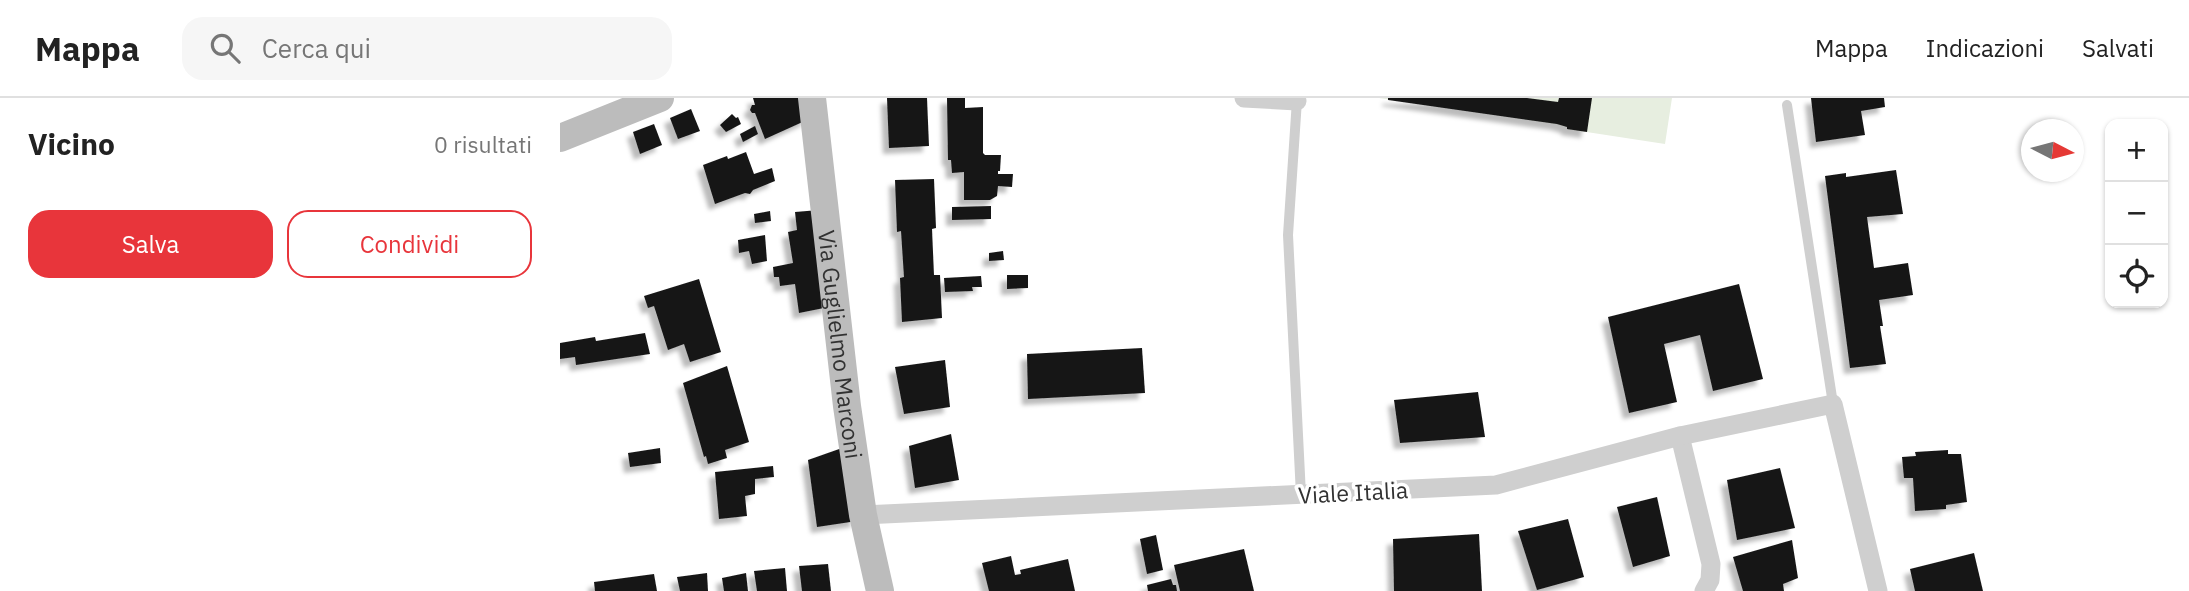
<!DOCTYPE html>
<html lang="it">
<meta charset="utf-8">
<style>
body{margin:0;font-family:"IBM Plex Sans",sans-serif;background:#f6f6f6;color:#222}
.controls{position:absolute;right:21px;top:21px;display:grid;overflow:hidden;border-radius:14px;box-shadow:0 2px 5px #0004}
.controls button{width:63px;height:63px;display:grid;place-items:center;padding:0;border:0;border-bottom:2px solid #e0e0e0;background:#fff;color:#222;font:35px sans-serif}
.compass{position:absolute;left:1461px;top:21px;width:63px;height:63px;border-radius:50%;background:#fff;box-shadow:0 2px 5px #0004;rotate:96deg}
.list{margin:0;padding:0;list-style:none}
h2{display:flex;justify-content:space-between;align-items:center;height:91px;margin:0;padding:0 28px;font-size:30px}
h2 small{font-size:23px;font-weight:400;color:#767676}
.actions{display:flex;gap:14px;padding:21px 28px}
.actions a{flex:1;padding:16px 0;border:2px solid #e8353b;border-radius:21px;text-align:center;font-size:24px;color:#e8353b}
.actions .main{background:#e8353b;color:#fff}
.icon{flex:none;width:38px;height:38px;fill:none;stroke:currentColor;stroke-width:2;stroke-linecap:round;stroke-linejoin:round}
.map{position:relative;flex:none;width:1629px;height:493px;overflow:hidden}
header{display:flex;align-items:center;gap:42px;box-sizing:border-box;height:98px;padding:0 35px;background:#fff;border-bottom:2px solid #e0e0e0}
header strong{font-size:33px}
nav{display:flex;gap:38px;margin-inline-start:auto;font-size:24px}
.search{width:490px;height:63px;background:#f6f6f6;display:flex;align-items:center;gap:18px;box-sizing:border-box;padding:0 24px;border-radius:21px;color:#767676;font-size:26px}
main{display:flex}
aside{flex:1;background:#fff}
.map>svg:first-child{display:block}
.green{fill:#e7eee0}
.building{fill:#191919;filter:url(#shadow)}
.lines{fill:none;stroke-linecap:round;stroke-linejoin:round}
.lane{stroke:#cfcfcf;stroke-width:10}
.street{stroke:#cfcfcf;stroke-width:19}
.secondary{stroke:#bcbcbc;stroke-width:28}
.labels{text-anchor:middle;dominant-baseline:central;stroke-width:7;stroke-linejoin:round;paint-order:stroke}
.street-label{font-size:23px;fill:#323232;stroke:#fff}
</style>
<header>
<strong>Mappa</strong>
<div class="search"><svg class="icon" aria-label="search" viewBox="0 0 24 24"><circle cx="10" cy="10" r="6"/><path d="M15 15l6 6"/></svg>Cerca qui</div>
<nav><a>Mappa</a><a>Indicazioni</a><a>Salvati</a></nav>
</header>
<main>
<aside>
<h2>Vicino<small>0 risultati</small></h2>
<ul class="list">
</ul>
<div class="actions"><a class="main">Salva</a><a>Condividi</a></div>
</aside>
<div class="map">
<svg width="1629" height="493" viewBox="0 0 1629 493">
<defs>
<filter id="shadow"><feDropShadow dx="-6" dy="6" stdDeviation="2" flood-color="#0004"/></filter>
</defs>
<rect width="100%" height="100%" fill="#fff"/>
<path class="green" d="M819,0H1112L1105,46L1007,31V29L996,26Z"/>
<g class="building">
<path d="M193,0H246L247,22L205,41L195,15H192L190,12L192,7H195Z"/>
<path d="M327,0H367L369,48L329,50Z"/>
<path d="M387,0H405V10L423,9V55L425,57H441L440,73H438V76H453L452,89L438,88L437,98L430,102H404V74L392,75L391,62H388Z"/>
<path d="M828,0H967L998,4L999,0H1032L1027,34L1007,31V29L997,26L828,2Z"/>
<path d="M1251,0H1324L1325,9L1301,13L1305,37L1256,44Z"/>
<path d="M131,11L140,33L118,41L110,20Z"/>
<path d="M172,16L176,20L178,19L181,26L166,34L160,27Z"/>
<path d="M94,26L102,47L80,56L73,34Z"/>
<path d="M195,28L198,36L183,44L180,36Z"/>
<path d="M186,54L194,76L212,70L215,83L193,92L190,96L185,95L155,106L143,67L167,58L168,61Z"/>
<path d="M1336,72L1343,116L1307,119L1314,170L1348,165L1353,197L1319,202L1323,228H1320L1326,266L1290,270L1265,78L1286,75V79Z"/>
<path d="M374,81L376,130L372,131L374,177H380L382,220L342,224L340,180L344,179L341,133L337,134L335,82Z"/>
<path d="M431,108V121L392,122V109Z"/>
<path d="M259,112L269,209L239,215L235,186L220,188L219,179H214L213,169L233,165L228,134L237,132L235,114Z"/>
<path d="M210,113L211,123L195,125L194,116Z"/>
<path d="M205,137L207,163L192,166L189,153L179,155L178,142Z"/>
<path d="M443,153L444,162L429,163V155Z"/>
<path d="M447,177H468V190L447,191Z"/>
<path d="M421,178L422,189H412L413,193L385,194L384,180Z"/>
<path d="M139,181L161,254L130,264L124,246L108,252L94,208L88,210L84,198Z"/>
<path d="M1179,186L1203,281L1153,293L1140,237L1104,246L1117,304L1069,315L1048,219Z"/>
<path d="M85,235L90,256L16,267L15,259L0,261V245L35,239L36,243Z"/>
<path d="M582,250L585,295L468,301L467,256Z"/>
<path d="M385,262L390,309L344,316L335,269Z"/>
<path d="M167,268L189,344L165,352L167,360L148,366L146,358L144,359L123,285Z"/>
<path d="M918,294L925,339L840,345L834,302Z"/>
<path d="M391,336L399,382L355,390L349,348Z"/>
<path d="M100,350L101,365L70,369L68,355Z"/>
<path d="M282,350L297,423L257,429L248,362Z"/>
<path d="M1388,352V356H1401L1407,404L1386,407V411L1355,413L1353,380H1344L1342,359L1356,358L1355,354Z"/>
<path d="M213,368L214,379L195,381V396L185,398L187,418L159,421L155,374Z"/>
<path d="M1220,370L1235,430L1177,442L1167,382Z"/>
<path d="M1097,399L1110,458L1073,469L1057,409Z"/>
<path d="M1008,421L1024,479L977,492L958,433Z"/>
<path d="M919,436L922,493H834L833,441Z"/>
<path d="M596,437L603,472L587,476L580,441Z"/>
<path d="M1232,442L1238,480L1223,486L1224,493H1183L1173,459Z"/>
<path d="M684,451L694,493H620L614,467Z"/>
<path d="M1414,455L1423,493H1355L1350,471Z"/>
<path d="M451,458L455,477L461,476L460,472L508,461L515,493H429L422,465Z"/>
<path d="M268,466L271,493H242L239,468Z"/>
<path d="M225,470L227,493H197L194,473Z"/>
<path d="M147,475L148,493H120L117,479Z"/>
<path d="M186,475L188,493H164L162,480Z"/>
<path d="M94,476L97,493H35L34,484Z"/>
<path d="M611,481L613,487H616L617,493H588L587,487Z"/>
</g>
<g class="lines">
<g class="lane">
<path d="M737,2L728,137L741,397"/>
<path d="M1227,7L1273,306"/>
</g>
<g class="street">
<path d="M684,0L737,3"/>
<path d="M1120,338L1151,466L1150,482L1144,493"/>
<path d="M303,417L936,387L1120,338L1273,306L1318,493"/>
</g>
<g class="secondary">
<path id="s1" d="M252,0L287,308L303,417L320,493"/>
<path d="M0,40L100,0"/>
</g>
</g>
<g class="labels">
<g class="street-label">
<text stroke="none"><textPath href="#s1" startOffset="248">Via Guglielmo Marconi</textPath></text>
<text transform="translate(793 394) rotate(-3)">Viale Italia</text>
</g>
</g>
</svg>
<div class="controls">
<button>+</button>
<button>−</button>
<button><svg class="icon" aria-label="locate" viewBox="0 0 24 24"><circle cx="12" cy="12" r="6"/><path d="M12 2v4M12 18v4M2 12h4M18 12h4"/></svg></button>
</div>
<svg class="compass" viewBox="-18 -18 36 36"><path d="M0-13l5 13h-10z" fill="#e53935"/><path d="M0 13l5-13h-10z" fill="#767676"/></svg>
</div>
</main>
